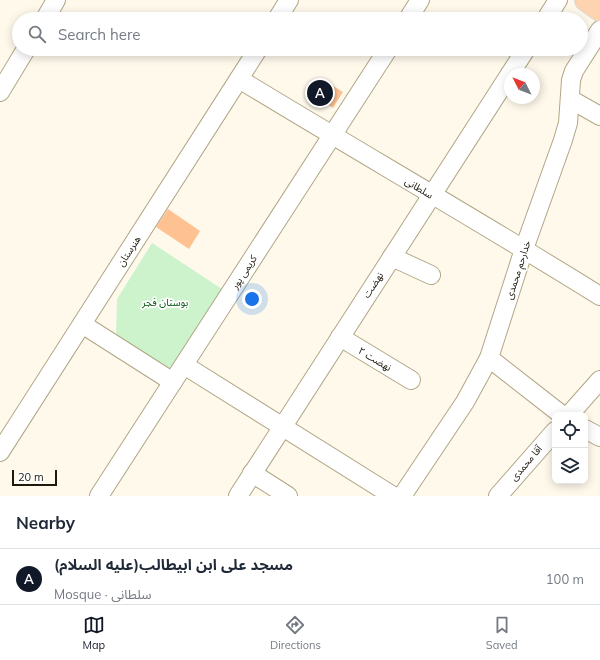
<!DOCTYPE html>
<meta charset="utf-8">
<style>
body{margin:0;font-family:Mulish,"Noto Sans Arabic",sans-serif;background:#f6f6f7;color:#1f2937}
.controls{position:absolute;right:12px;bottom:12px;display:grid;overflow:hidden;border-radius:8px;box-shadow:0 2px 10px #0003}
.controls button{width:36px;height:36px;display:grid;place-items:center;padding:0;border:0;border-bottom:1px solid #e0e1e3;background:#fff;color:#1f2937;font:20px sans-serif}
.compass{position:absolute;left:504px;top:68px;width:36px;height:36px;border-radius:50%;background:#fff;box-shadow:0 2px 10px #0003;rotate:312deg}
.scale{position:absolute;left:12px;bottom:10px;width:45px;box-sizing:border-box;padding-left:4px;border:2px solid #1d190c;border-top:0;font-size:11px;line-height:14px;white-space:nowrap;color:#1d190c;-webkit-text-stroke:3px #fff;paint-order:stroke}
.you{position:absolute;left:252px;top:299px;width:14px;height:14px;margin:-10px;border:3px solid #fff;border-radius:50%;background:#1a73e8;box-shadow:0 0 0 6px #1a73e833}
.badge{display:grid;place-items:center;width:26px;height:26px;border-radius:50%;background:#111827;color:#fff;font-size:13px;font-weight:700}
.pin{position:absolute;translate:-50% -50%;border:2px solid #fff;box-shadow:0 1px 4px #0006}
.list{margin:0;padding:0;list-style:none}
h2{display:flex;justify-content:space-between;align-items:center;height:52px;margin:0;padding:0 16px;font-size:17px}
h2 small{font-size:13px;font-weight:400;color:#747a83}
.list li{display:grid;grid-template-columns:26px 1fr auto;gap:12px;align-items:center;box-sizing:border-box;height:56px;padding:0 16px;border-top:1px solid #e0e1e3}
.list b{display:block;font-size:15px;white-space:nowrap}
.list p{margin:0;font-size:13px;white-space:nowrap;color:#747a83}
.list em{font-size:13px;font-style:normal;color:#747a83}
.icon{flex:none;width:22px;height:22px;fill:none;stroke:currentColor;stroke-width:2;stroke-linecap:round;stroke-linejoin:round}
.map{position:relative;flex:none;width:600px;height:496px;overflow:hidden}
.search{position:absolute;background:#fff;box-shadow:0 2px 10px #0003;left:12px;right:12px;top:12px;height:44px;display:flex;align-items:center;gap:10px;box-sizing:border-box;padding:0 14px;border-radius:22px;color:#747a83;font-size:15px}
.sheet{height:108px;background:#fff}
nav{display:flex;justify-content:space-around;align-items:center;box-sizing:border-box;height:56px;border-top:1px solid #e0e1e3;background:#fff;font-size:11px;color:#747a83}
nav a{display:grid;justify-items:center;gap:2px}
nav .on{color:#111827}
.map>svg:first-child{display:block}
.green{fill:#ccf3cb}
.building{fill:#fec192}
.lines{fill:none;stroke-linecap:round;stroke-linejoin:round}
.minor-casing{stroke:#b1a686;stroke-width:20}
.major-casing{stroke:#dbdad8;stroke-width:24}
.minor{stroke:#fff;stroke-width:18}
.major{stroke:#fdd3b0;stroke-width:22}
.labels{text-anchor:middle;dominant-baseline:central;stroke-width:3.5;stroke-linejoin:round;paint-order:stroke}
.street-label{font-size:10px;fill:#1d190c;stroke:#fff}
.park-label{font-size:10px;fill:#00510b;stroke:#fff}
</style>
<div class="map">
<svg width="600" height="496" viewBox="0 0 600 496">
<rect width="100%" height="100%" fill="#fef9eb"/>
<path class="green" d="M152,243L222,289L169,371L116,337L117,299Z"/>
<g class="building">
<path d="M325,81L343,92L333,108L315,96Z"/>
<path d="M168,209L200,231L189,249L156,227Z"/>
</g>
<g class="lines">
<defs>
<g id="minor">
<path d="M45,19L56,0"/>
<path d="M277,19L289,0"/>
<path d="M408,19L420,0"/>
<path d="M546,19L558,0"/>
<path d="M510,74L526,49"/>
<path d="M239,79C359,152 481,222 600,296"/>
<path d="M0,92L26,49"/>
<path d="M570,99L600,116"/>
<path d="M392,257L431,275"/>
<path d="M82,324L173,382"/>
<path d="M340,337L411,380"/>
<path d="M489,358L562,415"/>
<path d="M184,365L393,496"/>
<path d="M569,415L600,380"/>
<path d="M585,429L600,437"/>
<path d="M0,452L258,49"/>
<path d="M252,473L288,496"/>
<path d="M99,496L388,49"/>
<path d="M238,496L510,74"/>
<path d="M402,496L465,402L489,358L524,249L563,140L568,123L571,80L574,71L600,30"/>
<path d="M498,496L555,431"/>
</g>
<path id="major" d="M586,0L600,10"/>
</defs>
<use href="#minor" class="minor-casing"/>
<use href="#major" class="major-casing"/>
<use href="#minor" class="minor"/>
<use href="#major" class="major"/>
</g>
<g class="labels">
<g class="street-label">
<text transform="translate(419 188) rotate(31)">سلطانی</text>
<text transform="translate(129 251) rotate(-57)">هنرستان</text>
<text transform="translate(518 270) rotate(-72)">خدارحم محمدی</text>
<text transform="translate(244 272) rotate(-57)">کریمی پور</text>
<text transform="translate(373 285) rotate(-57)">نهضت</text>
<text transform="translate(375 359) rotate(31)">نهضت ۲</text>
<text transform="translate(526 463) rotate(-49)">آقا محمدی</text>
</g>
<g class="park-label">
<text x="165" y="302">بوستان فجر</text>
</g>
</g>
</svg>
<div class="controls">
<button><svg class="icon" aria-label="locate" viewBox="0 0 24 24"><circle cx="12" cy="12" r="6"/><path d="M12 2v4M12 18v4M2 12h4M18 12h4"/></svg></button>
<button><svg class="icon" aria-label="layers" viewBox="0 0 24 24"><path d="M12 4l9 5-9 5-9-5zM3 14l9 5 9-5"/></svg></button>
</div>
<svg class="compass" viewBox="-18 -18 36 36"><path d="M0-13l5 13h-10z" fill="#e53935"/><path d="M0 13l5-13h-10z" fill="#747a83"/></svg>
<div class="scale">20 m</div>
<div class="you"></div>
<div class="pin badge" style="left:320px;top:93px">A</div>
<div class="search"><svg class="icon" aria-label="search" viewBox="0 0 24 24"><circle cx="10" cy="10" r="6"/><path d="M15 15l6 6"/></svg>Search here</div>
</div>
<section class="sheet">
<h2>Nearby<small></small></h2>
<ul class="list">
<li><span class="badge">A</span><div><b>مسجد علی ابن ابیطالب(علیه السلام)</b><p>Mosque · سلطانی</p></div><em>100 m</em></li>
</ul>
</section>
<nav>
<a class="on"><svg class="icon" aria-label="map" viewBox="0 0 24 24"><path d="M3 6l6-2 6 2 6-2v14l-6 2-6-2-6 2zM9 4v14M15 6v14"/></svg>Map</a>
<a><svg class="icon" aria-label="directions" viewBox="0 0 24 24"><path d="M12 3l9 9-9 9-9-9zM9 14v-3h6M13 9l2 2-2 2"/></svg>Directions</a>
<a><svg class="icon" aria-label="saved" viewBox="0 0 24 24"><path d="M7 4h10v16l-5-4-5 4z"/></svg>Saved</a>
</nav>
